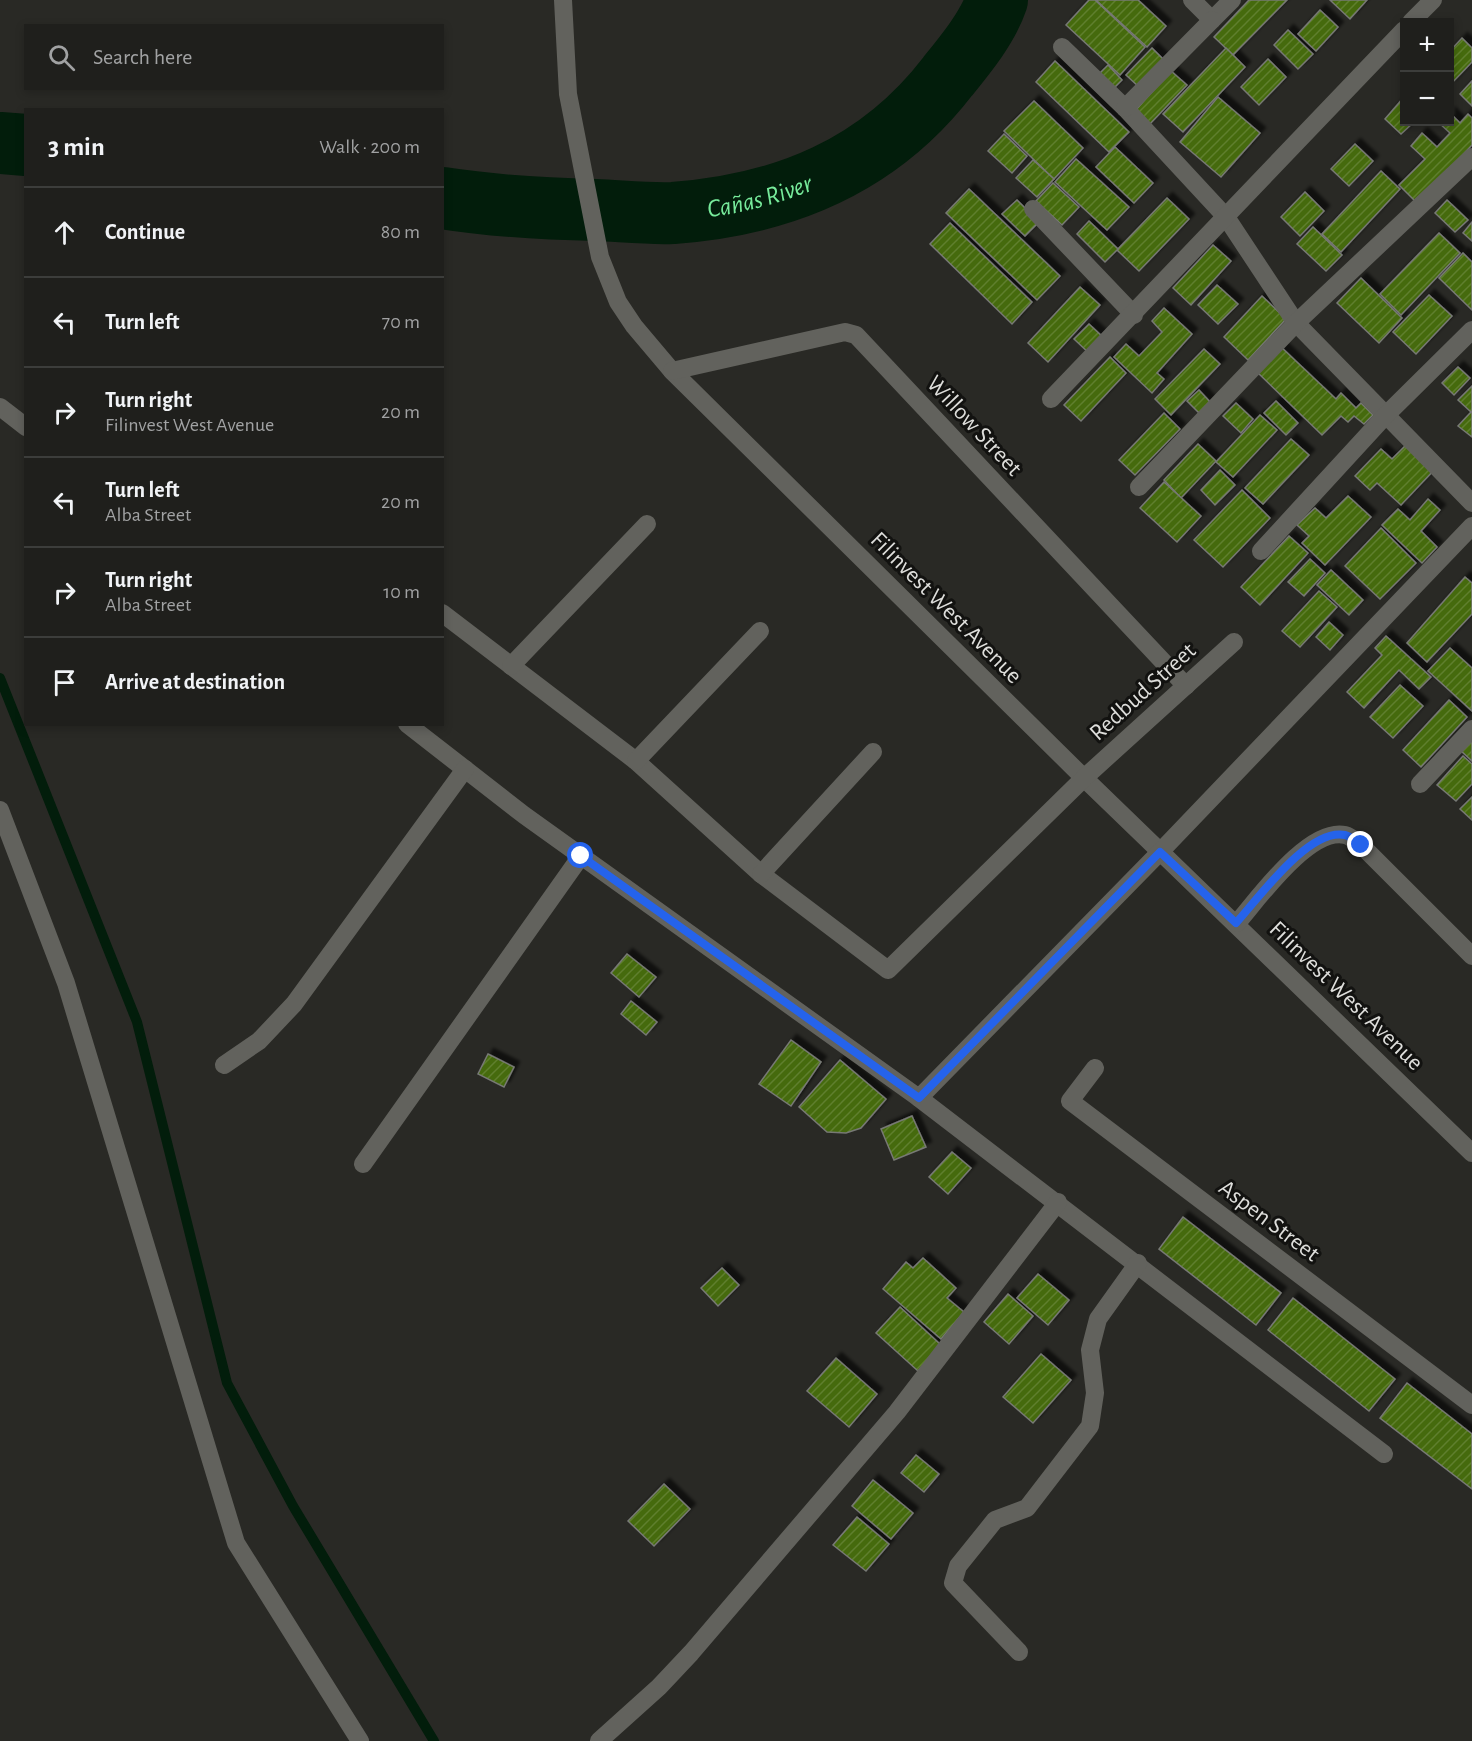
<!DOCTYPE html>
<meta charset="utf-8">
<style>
body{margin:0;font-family:"Alegreya Sans",sans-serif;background:#2c2c29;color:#f1f3f6}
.controls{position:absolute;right:18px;top:18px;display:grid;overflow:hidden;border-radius:0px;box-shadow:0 3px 9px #0003}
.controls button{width:54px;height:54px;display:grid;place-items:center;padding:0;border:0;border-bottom:2px solid #3c3d3b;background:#1f1f1c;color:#f1f3f6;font:30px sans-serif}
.stop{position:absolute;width:18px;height:18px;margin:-14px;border:4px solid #2563eb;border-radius:50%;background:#fff}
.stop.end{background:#2563eb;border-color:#fff;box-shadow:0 2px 6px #0008}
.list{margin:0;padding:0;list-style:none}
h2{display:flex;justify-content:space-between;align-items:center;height:78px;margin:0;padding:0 24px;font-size:26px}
h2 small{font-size:20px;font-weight:400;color:#a1a2a3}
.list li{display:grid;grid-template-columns:39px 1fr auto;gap:18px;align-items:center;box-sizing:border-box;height:90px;padding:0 24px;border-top:2px solid #3c3d3b}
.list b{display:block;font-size:22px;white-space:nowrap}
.list p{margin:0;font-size:20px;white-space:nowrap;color:#a1a2a3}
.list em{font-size:20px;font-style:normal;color:#a1a2a3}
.icon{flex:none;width:33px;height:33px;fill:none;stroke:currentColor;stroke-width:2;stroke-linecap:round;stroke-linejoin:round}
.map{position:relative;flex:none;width:1472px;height:1741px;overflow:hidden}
.search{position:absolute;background:#1f1f1c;box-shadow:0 3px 9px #0003;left:24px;top:24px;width:420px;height:66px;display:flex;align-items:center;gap:15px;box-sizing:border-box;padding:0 21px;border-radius:0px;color:#a1a2a3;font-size:22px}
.panel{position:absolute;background:#1f1f1c;box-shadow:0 3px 9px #0003;left:24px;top:108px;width:420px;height:618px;border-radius:0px}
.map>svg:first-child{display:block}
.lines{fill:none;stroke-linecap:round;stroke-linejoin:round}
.stream{stroke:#021d0b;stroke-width:10}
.river{stroke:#021d0b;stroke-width:62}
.building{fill:url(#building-hatch);stroke:#777974;stroke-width:1.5;filter:url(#shadow)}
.minor{stroke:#62625d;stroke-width:18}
.route{stroke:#2563eb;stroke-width:8}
.labels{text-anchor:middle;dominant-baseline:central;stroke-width:6;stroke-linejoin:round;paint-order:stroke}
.street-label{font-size:24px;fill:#dededb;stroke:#121210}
.water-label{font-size:26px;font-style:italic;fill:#77ea9b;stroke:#121210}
</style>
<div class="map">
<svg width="1472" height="1741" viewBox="0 0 1472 1741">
<defs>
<pattern id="building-hatch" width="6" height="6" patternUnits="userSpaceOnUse" patternTransform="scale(1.5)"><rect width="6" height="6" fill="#446a0c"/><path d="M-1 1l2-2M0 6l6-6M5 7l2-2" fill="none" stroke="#5f7f2f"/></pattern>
<filter id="shadow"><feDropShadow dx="5.5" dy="-5.5" stdDeviation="1.5" flood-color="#0009"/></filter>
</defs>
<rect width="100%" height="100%" fill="#292925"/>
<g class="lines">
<path class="stream" d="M0,678L137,1022L227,1383L293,1506L434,1741"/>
<g class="river">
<path d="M0,143L26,145"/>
<path id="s1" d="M442,198C494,206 544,209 596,210C621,211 648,214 673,213C784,205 879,166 948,76C966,54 988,27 997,0"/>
</g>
</g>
<g class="building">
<path d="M1089,0H1095L1145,47L1120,75L1066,25Z"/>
<path d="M1096,0H1138L1166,26L1147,47Z"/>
<path d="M1249,0H1287L1233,55L1214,37Z"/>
<path d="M1330,0H1367L1350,19Z"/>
<path d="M1320,10L1338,27L1316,51L1298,34Z"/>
<path d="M1288,30L1313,54L1298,69L1274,45Z"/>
<path d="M1462,38L1472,48V62L1450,85V51Z"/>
<path d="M1152,48L1165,61L1139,87L1126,75Z"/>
<path d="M1226,48L1245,67L1183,132L1163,114Z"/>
<path d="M1268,59L1286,77L1259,105L1241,87Z"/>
<path d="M1055,61L1129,132L1109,152L1036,82Z"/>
<path d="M1108,65L1122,80L1110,92L1096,77Z"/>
<path d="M1171,71L1187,85L1148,126L1133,113Z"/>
<path d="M1472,81V106L1460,94Z"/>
<path d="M1218,97L1260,133L1221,177L1180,142Z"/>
<path d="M1404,97V122H1414L1401,134L1385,119Z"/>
<path d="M1034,101L1083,148L1054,179L1004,131Z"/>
<path d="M1450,113L1460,123L1468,114L1472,118V145L1417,203L1399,185L1425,159L1411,146L1422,133L1437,147L1450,133L1438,122H1450Z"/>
<path d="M1004,134L1027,156L1012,173L988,151Z"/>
<path d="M1355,144L1373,161L1349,186L1331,169Z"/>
<path d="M1115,147L1153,183L1134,203L1096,167Z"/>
<path d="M1076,159L1129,207L1107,230L1055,182Z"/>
<path d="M1033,160L1054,179L1037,197L1016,178Z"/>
<path d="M1381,171L1400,189L1341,252L1322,234Z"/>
<path d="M1053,183L1079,207L1062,225L1036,201Z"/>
<path d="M969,189L1060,276L1037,300L946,213Z"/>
<path d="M1305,192L1324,211L1300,236L1281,217Z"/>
<path d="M1167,198L1189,219L1139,271L1117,250Z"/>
<path d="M1017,200L1039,222L1025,236L1002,214Z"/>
<path d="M1447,200L1468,220L1455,232L1435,213Z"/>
<path d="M1089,221L1118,249L1105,262L1077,234Z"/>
<path d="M1472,222V241L1463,233Z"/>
<path d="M950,223L1032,302L1012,324L930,244Z"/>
<path d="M1313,227L1342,255L1326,271L1297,244Z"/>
<path d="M1439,233L1460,253L1401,315L1380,294Z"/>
<path d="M1213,245L1231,261L1191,305L1173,288Z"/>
<path d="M1463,253L1472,262V310L1439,278Z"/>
<path d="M1361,278L1402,318L1379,343L1337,303Z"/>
<path d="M1217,285L1238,304L1218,324L1198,305Z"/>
<path d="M1080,287L1100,305L1048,362L1028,343Z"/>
<path d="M1429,295L1452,316L1416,354L1393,332Z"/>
<path d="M1262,296L1286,319L1248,360L1224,337Z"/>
<path d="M1164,308L1192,334L1157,373L1164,379L1152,393L1114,357L1126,344L1139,356L1162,332L1152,321Z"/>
<path d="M1089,324L1106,340L1091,355L1074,339Z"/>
<path d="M1280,346L1336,399L1341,393L1356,408L1361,403L1373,415L1364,424L1354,416L1348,422L1341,416L1322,435L1256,371Z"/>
<path d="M1204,349L1220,364L1171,415L1155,399Z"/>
<path d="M1110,357L1126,373L1081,421L1064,405Z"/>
<path d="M1458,367L1470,378L1454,395L1442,383Z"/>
<path d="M1472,386V437L1458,426L1471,412L1458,400Z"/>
<path d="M1199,390L1211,403L1200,414L1187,401Z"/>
<path d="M1276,401L1298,423L1286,435L1264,413Z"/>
<path d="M1236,403L1253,419L1241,433L1223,416Z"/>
<path d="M1164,413L1180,429L1135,475L1119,460Z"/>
<path d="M1260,415L1277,430L1233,477L1216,462Z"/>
<path d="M1291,439L1309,455L1263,504L1245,488Z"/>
<path d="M1408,443L1435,469L1401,505L1377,483L1370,490L1355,476L1381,449L1392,459Z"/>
<path d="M1198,444L1216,461L1181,498L1164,480Z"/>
<path d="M1220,470L1235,485L1215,505L1201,490Z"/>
<path d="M1164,482L1201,516L1177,542L1140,508Z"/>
<path d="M1242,490L1270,518L1223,567L1194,540Z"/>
<path d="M1348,496L1371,517L1325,565L1302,543L1309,536L1297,525L1315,508L1326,518Z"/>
<path d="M1428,499L1440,510L1421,531L1437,547L1422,563L1382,525L1398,509L1410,520Z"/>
<path d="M1381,528L1416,563L1380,599L1345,566Z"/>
<path d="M1289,536L1308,553L1260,605L1241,587Z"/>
<path d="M1310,559L1325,573L1304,596L1288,582Z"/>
<path d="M1331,570L1363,600L1349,615L1317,585Z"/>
<path d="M1465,577L1472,583V614L1427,662L1407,643Z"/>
<path d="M1319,591L1337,607L1300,647L1282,631Z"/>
<path d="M1329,622L1343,635L1330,650L1316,637Z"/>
<path d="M1386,636L1431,677L1419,689L1399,670L1364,708L1347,692L1382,655L1375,648Z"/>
<path d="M1450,648L1472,668V711L1428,671Z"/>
<path d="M1400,685L1423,706L1393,738L1370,717Z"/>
<path d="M1449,700L1467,717L1421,767L1403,750Z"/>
<path d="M1472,735V761L1459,749Z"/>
<path d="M1463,756L1472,764V784L1456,801L1437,785Z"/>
<path d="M1472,797V820L1460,809Z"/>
<path d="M627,954L656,977L639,997L611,973Z"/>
<path d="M631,1001L657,1022L646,1035L621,1014Z"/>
<path d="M791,1040L821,1062L791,1106L759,1084Z"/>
<path d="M488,1054L514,1067L504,1087L478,1074Z"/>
<path d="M840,1060L886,1099L861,1128L846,1133L827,1132L799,1107Z"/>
<path d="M912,1116L926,1147L894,1160L881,1129Z"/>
<path d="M952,1152L971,1168L948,1194L929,1177Z"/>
<path d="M1183,1217L1281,1293L1256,1325L1159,1249Z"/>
<path d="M923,1258L956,1288L947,1298L964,1312L941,1339L883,1289L906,1262L913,1268Z"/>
<path d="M722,1268L739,1285L718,1306L701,1288Z"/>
<path d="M1038,1274L1069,1300L1048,1325L1017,1298Z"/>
<path d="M1008,1294L1033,1316L1009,1344L984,1322Z"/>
<path d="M1293,1298L1395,1379L1369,1411L1268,1330Z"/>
<path d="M900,1307L941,1345L918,1371L876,1333Z"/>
<path d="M1041,1354L1071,1380L1033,1423L1003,1397Z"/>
<path d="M836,1358L877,1394L849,1427L807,1391Z"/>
<path d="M1407,1383L1472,1434V1489L1380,1418Z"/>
<path d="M916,1455L939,1474L924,1492L901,1473Z"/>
<path d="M873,1480L913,1513L891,1539L852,1506Z"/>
<path d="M664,1484L690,1509L654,1546L628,1521Z"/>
<path d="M857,1517L889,1544L866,1571L833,1545Z"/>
</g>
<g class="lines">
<g class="minor">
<path d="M563,0L568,94L600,257L618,302L634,326L672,371L1084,778L1472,1153"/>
<path d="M1192,0L1212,20L1232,0"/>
<path d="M1411,22L1433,0"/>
<path d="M1062,47L1125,108L1226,217L1296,323L1472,503"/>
<path d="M1125,108L1212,20"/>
<path d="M1033,209L1134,315"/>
<path d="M672,371L845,332L856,335L1186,686"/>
<path d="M1051,399L1404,30"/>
<path d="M0,407L26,427"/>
<path d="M1139,487L1296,323L1472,157"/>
<path d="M1261,551L1386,415L1472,330"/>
<path d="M442,613L636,761L761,874L888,970L1084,778L1234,642"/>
<path d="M511,666L647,524"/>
<path d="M407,724L524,815L919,1098L1160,852L1472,526"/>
<path d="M636,761L760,631"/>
<path d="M1420,784L1472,729"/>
<path d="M0,810L66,983L236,1543L360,1741"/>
<path d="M761,874L873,752"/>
<path d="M1237,923C1258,899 1309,827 1345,835C1350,836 1357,842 1361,845L1472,956"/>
<path d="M224,1065L259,1041L294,1004L465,769"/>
<path d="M1095,1068L1070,1101L1472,1405"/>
<path d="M919,1098L1384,1454"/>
<path d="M363,1164L581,856"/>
<path d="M1019,1652L953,1583L958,1566L995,1520L1027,1508L1090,1426L1095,1393L1090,1350L1098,1319L1138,1263"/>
<path d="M599,1741L659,1687L691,1653L897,1412L1058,1202"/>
</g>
</g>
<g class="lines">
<path class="route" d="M581,856L919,1098L1160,852L1236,923C1258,899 1309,827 1345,835C1350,836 1357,842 1361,845"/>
</g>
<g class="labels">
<g class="street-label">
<text transform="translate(974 426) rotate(47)">Willow Street</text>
<text transform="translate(946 608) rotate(45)">Filinvest West Avenue</text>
<text transform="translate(1143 692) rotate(-42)">Redbud Street</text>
<text transform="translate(1346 996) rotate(44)">Filinvest West Avenue</text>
<text transform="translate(1269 1221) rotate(37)">Aspen Street</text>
</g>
<g class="water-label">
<text stroke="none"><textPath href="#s1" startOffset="320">Cañas River</textPath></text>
</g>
</g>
</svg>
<div class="controls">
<button>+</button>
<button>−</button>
</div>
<div class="stop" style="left:581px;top:856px"></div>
<div class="stop end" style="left:1361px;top:845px"></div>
<div class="search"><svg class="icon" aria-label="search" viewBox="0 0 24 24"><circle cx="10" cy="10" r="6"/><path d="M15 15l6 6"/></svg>Search here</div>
<section class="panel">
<h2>3 min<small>Walk · 200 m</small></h2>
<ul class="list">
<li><svg class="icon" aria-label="ahead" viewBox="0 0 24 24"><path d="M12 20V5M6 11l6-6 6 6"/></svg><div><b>Continue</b></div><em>80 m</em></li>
<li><svg class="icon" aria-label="left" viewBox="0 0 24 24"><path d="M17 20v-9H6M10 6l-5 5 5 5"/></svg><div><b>Turn left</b></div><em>70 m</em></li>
<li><svg class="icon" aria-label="right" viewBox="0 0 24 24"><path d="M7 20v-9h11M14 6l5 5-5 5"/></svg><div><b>Turn right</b><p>Filinvest West Avenue</p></div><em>20 m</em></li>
<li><svg class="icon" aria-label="left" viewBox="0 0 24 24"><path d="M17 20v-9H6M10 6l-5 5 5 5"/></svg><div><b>Turn left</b><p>Alba Street</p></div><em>20 m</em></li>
<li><svg class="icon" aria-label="right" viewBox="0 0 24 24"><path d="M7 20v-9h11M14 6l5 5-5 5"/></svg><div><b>Turn right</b><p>Alba Street</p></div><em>10 m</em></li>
<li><svg class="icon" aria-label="arrive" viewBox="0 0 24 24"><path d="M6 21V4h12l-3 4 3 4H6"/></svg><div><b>Arrive at destination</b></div></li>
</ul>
</section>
</div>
